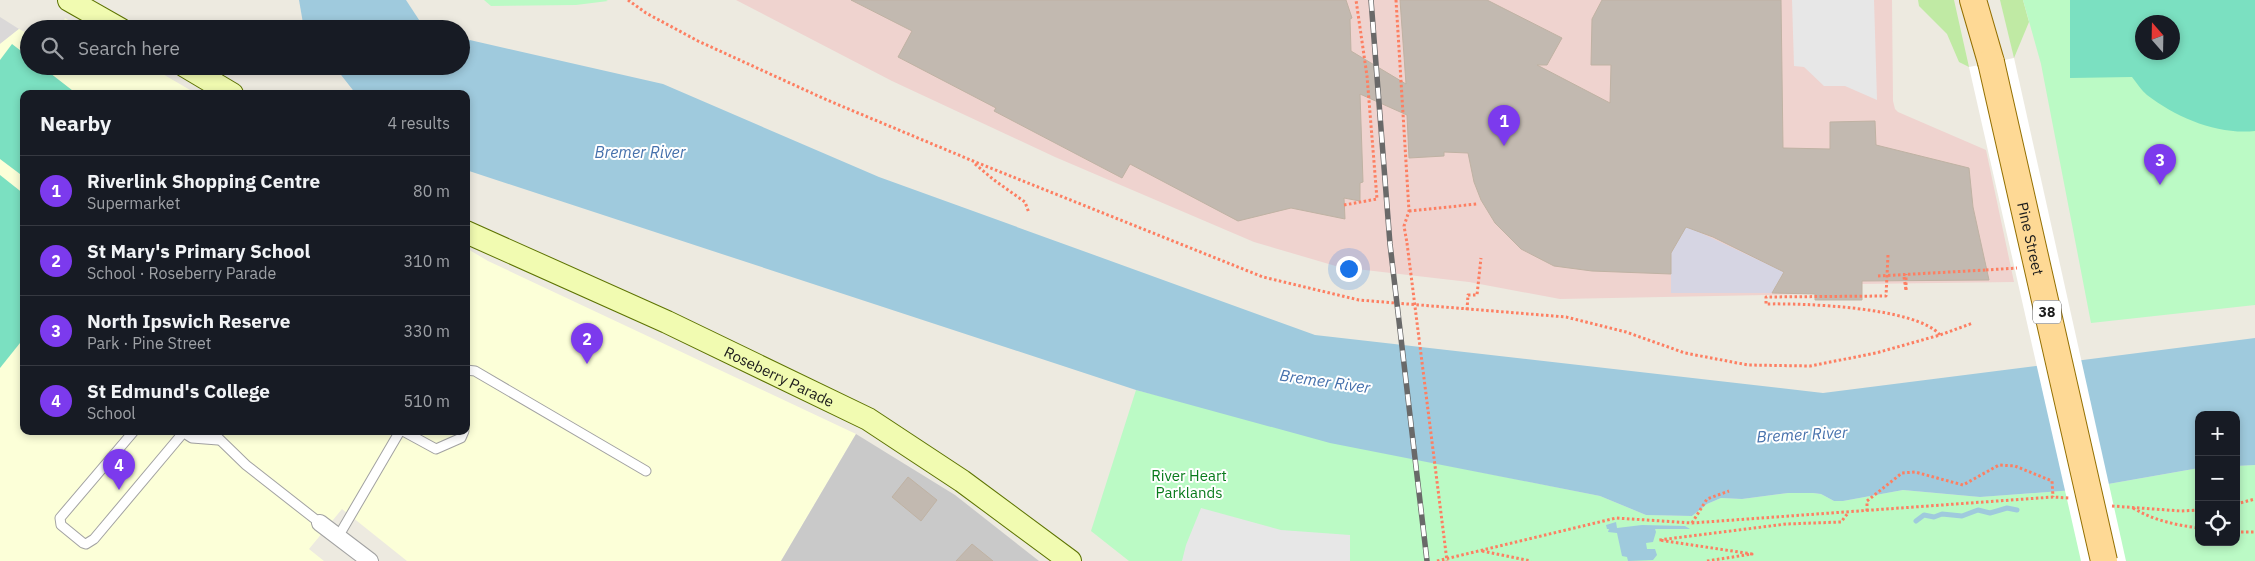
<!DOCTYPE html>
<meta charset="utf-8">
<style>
body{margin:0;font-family:"IBM Plex Sans",sans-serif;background:#20242c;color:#f1f3f6}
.controls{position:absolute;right:15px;bottom:15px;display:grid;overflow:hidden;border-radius:10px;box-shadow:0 2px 8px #0003}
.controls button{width:45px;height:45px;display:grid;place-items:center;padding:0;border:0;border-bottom:1px solid #363941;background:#171b24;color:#f1f3f6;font:25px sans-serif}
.compass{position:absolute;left:2135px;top:15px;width:45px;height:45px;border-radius:50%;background:#171b24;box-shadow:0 2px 8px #0003;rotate:340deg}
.you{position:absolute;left:1348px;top:268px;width:18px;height:18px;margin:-12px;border:4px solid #fff;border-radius:50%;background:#1a73e8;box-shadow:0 0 0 8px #1a73e833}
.badge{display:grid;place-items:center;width:32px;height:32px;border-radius:50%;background:#7c3aed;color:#fff;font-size:16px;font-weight:700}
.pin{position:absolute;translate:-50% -41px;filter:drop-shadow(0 1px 2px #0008)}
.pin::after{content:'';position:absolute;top:26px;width:18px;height:15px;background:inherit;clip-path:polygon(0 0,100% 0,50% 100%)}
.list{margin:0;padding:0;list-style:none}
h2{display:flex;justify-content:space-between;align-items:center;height:65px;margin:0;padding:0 20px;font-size:21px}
h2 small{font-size:16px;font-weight:400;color:#9ea1a6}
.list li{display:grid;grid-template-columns:32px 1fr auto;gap:15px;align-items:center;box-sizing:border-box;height:70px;padding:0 20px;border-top:1px solid #363941}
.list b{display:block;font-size:19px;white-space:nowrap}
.list p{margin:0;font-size:16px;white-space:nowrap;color:#9ea1a6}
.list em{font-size:16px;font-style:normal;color:#9ea1a6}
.icon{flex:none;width:28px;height:28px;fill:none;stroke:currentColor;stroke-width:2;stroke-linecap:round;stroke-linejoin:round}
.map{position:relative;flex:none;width:2255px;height:561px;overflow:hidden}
.search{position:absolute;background:#171b24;box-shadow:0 2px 8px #0003;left:20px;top:20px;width:450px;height:55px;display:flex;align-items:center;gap:12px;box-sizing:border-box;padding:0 18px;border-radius:28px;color:#9ea1a6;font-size:19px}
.panel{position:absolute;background:#171b24;box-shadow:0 2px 8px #0003;left:20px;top:90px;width:450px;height:345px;border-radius:10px}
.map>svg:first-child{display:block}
.residential{fill:#dad8d8}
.commercial{fill:#efd3cf}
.education{fill:#fcffd8}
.religious{fill:#c9c9c9}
.grass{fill:#c0eaa4}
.park{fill:#bbfac5;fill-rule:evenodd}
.pitch{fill:#7be0c1;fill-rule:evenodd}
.parking{fill:#e7e7e7}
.plaza{fill:#d6d5e3}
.water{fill:#9fcadd}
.pier{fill:#fff}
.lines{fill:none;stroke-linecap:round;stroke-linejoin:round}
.stream{stroke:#9fcadd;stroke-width:5}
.building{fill:#c2b9b0;stroke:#bfb2a3}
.lane-casing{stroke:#a2a2a2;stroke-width:11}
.street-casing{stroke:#a2a2a2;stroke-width:18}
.secondary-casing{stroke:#5d7302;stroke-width:24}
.primary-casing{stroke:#936f00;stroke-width:28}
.path{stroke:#fd7f62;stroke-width:3;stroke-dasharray:2.5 2.5;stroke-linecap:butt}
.lane{stroke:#fff;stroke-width:9}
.street{stroke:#fff;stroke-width:16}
.secondary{stroke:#f1fbb1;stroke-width:22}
.primary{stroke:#fed995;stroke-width:26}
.rail-casing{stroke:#696969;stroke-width:5.5}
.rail{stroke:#fff;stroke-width:4;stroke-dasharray:11;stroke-linecap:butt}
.primary-bridge-casing{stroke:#936f00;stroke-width:28;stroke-linecap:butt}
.path-bridge{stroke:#fd7f62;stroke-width:3;stroke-dasharray:2.5 2.5;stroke-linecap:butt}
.primary-bridge{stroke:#fed995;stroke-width:26}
.labels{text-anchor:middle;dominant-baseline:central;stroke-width:4;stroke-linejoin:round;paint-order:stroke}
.shield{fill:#fff;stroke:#5f5f5f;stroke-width:1}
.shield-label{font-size:14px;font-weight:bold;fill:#1b1b1b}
.street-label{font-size:15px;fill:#1b1b1b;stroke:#fff}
.park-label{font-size:15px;fill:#087b1b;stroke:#fff}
.water-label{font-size:16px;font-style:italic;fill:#4671ac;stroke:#fff}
</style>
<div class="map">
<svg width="2255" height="561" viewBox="0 0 2255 561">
<rect width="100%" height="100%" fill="#edeae0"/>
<path class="residential" d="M0,17L19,29L0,44Z"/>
<path class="commercial" d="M736,0H1892L1893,101L1895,109L1898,112L1986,150L2014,282L1862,284V293L1560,299L1469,282L1339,267L1254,242L1055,157L892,81Z"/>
<g class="education">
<path d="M65,18L83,29H60Z"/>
<path d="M19,29L29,34V66H149L197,94H24V431H466V248L488,261L856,434L781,561H407L342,509L309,549L324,561H0V44Z"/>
</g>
<path class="religious" d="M856,434L955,495L1039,561H781Z"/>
<g class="grass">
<path d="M1918,0H1954L1969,67L1959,62L1947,34L1919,6Z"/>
<path d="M2000,0H2023L2029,22L2014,58Z"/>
</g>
<g class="park">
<path d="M484,0H606L608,1L576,5L491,6Z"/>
<path d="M2023,0H2255V305L2091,323L2041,64ZM2142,22H2172V52H2142Z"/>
<path d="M1136,390L1380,452L1600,496L1646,515L1692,516L1707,504L1721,498L1742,499L1788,493H1813L1821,494L1834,501H1843L1903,490L1980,497L2074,490L2199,468V542H2236V466L2255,465V561H1129L1091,531Z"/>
</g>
<g class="pitch">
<path d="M2070,0H2255V131C2218,135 2177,118 2147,95C2141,90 2137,83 2132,77L2070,78ZM2172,22V52H2142V22Z"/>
<path d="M12,44L29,57V66H41L77,94H24V177L0,159V60Z"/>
<path d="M0,175L24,194V338L0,368Z"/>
</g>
<g class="parking">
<path d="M1792,0H1874L1877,100L1845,86H1824L1804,67L1794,66Z"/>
<path d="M1201,508L1281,530L1350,535V561H1182L1186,545Z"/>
</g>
<path class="plaza" d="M1686,226L1784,272L1772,293H1671V253Z"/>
<g class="water">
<path d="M299,0H406L425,29H304Z"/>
<path d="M461,38L663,84L879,177L1315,335L1823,393L2255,338V465L2236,466V415H2199V468L2074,490L1980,497L1903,490L1843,501H1834L1821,494L1813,493H1788L1742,499L1721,498L1707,504L1692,516L1646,515L1600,496L1330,443L1136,390L466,170V94H356L334,66H461Z"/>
<path d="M1616,522L1617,528L1642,525L1685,526L1690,529H1655L1656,532L1653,542L1646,543L1647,549H1655L1657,555L1653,560L1628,561L1627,557L1622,556L1617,533L1608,532L1609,529H1607L1606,525Z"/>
</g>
<path class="pier" d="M2014,58L2126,561H2081L1969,67Z"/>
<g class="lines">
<path class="stream" d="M1916,521L1924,515L1934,517L1942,514L1962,516L1978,510L1990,513L2007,508L2017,510"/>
</g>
<g class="building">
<path d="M851,0H1346L1352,18L1350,19L1351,51L1406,84L1400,0H1487L1562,38L1547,65H1537L1610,103L1611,65H1591L1592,19L1602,0H1781L1783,148L1830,149V122L1875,121L1876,145L1969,168L1973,207L1989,280L1862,281V300H1815V294L1772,293L1784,272L1713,237L1686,227L1671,253V274L1592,271L1554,266L1521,249L1495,223L1481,200L1474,182L1468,153L1444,152V156L1409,158L1407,115L1360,94L1363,182L1360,183V201L1344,198L1345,219L1291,208L1238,221L1130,164L1122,178L994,111L996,108L898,57L912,31Z"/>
<path d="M908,477L937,500L921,521L892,497Z"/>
<path d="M972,544L993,561H956Z"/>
</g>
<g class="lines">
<defs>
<g id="lane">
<path d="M466,370L475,371L646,471"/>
<path d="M134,431L60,518L61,525L83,543L86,544L94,539L183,433"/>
<path d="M181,431L192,438L218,440"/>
<path d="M211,431L246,465L320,523"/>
<path d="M403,431L436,449L461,438L464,431"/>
<path d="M338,537L400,431"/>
</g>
<path id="street" d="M320,523L370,561"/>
<g id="secondary">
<path d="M69,0L120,29"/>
<path d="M185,66L232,94"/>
<path id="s1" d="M466,232L667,322L868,419L962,481L1070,561"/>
</g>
<path id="primary" d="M1973,0L1991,62"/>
</defs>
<use href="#lane" class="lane-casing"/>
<use href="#street" class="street-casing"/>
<use href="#secondary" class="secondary-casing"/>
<use href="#primary" class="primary-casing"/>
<g class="path">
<path d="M628,0L646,13L698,41L827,100L973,161L1263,277L1359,300L1566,317L1626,332L1685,353L1748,365L1810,366L1876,353L1940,335L1973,323"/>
<path d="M1396,0L1409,211L1404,226L1407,243"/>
<path d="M975,164L994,180L1025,202L1029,213"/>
<path d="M1344,205L1377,199L1367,76L1356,0"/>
<path d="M1409,211L1477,204"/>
<path d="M1888,255L1886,296L1766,297V304C1801,303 1917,307 1940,335"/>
<path d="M1986,270L2017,268"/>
<path d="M1904,277L1906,290"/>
<path d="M1467,310L1468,295H1477L1481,258"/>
<path d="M2236,504L2255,499"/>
<path d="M2112,506L2181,511L2199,510"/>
<path d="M2133,508C2153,520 2175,525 2199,528"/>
<path d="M1867,511V501L1902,473L1915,472L1963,485L1999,465L2015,466L2052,481L2053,497"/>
<path d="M1692,523L1707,499L1729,491"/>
<path d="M2236,532H2255"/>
<path d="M1482,551L1531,561"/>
<path d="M1437,561L1616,518L1692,523L2053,497L2069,498"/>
<path d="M1707,561L1752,554L1659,540L1786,524L1841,522L1848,513"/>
</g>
<use href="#lane" class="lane"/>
<use href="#street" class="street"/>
<use href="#secondary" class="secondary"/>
<use href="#primary" class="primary"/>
<defs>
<path id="rail" d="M1371,0L1390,244L1427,561"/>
</defs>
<use href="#rail" class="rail-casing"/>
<use href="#rail" class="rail"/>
<defs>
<g id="primary-bridge">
<path id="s2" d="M1991,62L2104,561"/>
</g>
</defs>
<use href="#primary-bridge" class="primary-bridge-casing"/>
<g class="path-bridge">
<path d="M1407,243L1447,561"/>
<path d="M1878,276L1986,270"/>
<path d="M1906,290V274"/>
</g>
<use href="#primary-bridge" class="primary-bridge"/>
</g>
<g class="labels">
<rect class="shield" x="2033" y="300.5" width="28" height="23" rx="4"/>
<g class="shield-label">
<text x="2047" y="312">38</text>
</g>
<g class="street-label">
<text stroke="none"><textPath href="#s2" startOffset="181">Pine Street</textPath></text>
<text stroke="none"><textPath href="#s1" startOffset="345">Roseberry Parade</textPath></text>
</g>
<g class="park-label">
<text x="1189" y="475">River Heart<tspan x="1189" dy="17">Parklands</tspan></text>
</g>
<g class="water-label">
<text x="640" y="152">Bremer River</text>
<text transform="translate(1325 381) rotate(8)">Bremer River</text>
<text transform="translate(1802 434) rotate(-3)">Bremer River</text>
</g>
</g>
</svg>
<div class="controls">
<button>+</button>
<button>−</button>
<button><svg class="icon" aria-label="locate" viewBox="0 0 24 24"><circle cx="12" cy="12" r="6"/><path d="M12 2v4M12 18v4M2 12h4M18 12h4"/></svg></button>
</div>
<svg class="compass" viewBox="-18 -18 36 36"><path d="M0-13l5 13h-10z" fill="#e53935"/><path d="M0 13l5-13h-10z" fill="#9ea1a6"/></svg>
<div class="you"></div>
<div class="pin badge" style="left:1504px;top:146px">1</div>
<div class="pin badge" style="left:587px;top:364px">2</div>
<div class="pin badge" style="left:2160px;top:185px">3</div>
<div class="pin badge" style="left:119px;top:490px">4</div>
<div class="search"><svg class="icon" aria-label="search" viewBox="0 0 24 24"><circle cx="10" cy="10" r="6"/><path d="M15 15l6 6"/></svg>Search here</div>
<section class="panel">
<h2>Nearby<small>4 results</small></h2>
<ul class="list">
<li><span class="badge">1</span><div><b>Riverlink Shopping Centre</b><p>Supermarket</p></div><em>80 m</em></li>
<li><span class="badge">2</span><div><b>St Mary's Primary School</b><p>School · Roseberry Parade</p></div><em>310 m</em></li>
<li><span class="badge">3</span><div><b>North Ipswich Reserve</b><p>Park · Pine Street</p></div><em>330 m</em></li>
<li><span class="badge">4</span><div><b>St Edmund's College</b><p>School</p></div><em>510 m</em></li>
</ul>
</section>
</div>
